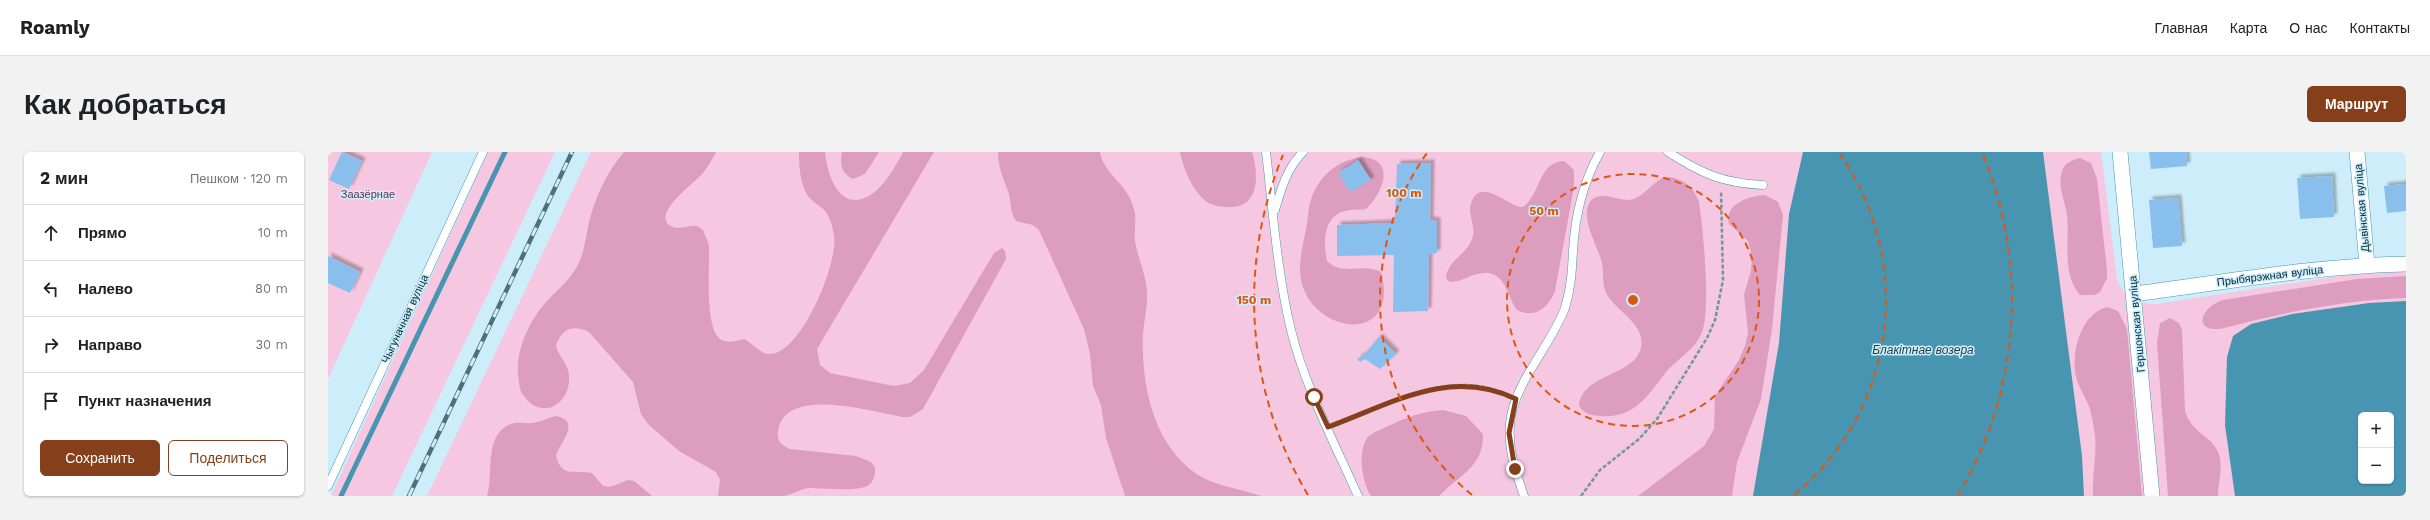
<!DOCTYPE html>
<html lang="ru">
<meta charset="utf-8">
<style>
body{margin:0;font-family:"Work Sans",sans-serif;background:#f2f2f2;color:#202124}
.controls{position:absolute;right:12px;bottom:12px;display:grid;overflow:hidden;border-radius:6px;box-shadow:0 1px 3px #0004}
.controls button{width:36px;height:36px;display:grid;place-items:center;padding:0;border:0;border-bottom:1px solid #e0e0e0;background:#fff;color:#202124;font:20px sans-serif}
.stop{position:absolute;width:12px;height:12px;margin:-9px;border:3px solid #853f1a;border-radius:50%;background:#fff}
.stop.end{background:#853f1a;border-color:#fff;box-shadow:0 1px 4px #0008}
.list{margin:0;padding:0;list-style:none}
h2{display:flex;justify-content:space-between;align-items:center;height:52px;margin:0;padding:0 16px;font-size:17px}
h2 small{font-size:13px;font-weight:400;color:#757577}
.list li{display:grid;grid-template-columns:26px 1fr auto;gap:12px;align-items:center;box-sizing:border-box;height:56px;padding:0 16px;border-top:1px solid #e0e0e0}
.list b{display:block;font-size:15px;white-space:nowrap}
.list em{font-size:13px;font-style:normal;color:#757577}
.actions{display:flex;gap:8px;padding:12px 16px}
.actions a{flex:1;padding:9px 0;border:1px solid #853f1a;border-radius:6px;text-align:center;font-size:14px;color:#853f1a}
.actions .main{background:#853f1a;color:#fff}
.icon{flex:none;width:22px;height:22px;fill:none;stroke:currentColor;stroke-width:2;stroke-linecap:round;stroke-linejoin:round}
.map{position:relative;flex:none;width:2078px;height:344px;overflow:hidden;border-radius:6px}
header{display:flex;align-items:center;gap:24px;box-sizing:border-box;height:56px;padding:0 20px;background:#fff;border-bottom:1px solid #e0e0e0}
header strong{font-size:19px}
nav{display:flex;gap:22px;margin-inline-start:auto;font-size:14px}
.intro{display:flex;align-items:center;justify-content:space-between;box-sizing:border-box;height:96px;padding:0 24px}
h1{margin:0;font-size:28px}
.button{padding:10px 18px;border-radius:6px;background:#853f1a;color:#fff;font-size:14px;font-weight:700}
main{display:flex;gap:24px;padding:0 24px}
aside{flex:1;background:#fff;border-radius:6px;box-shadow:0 1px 3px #0004}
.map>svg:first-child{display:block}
.green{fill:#f6c7e0;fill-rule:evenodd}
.forest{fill:#dc9dbf}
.water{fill:#4895b2;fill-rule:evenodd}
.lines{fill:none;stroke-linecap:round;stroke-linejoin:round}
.stream{stroke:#4895b2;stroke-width:5}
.building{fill:#89bfed;filter:url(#shadow)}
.service-casing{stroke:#4498b6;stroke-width:9}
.minor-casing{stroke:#4498b6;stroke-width:16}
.path{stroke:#7395a2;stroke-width:2.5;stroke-dasharray:4 2;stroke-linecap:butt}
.service{stroke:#fff;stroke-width:8}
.minor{stroke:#fff;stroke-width:15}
.rail-casing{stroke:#4d707d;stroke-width:4.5}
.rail{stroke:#ceedfa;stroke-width:3;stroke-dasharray:9;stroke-linecap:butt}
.route{stroke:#853f1a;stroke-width:5}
.ring{fill:none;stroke:#dd570e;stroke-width:2;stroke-dasharray:7 5}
.labels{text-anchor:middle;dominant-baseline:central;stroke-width:3;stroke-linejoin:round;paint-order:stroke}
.park-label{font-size:11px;fill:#712755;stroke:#ceedfa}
.street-label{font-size:11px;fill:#052a37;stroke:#ceedfa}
.water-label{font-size:12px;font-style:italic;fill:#1b3e4c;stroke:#ceedfa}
.centre{fill:#dd570e;stroke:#ceedfa;stroke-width:2}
.ring-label{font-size:12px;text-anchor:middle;font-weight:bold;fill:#dd570e;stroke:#ceedfa;stroke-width:3;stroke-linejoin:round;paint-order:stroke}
</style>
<header>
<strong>Roamly</strong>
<nav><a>Главная</a><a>Карта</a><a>О нас</a><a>Контакты</a></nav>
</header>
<div class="intro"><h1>Как добраться</h1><a class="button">Маршрут</a></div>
<main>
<aside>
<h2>2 мин<small>Пешком · 120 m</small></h2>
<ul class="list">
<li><svg class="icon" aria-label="ahead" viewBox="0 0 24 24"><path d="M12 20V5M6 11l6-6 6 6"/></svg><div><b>Прямо</b></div><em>10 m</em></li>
<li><svg class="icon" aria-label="left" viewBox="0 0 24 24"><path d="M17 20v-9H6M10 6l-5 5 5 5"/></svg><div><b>Налево</b></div><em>80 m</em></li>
<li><svg class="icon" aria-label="right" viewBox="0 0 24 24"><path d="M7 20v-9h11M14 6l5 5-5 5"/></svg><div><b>Направо</b></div><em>30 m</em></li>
<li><svg class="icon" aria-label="arrive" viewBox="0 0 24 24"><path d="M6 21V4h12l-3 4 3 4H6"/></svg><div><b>Пункт назначения</b></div></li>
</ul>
<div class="actions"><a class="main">Сохранить</a><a>Поделиться</a></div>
</aside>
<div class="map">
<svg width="2078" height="344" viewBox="0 0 2078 344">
<defs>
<filter id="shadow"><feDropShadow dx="3.5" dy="-3.5" stdDeviation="1" flood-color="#0004"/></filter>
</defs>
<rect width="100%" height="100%" fill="#ceedfa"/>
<g class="green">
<path d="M0,0H104L0,227Z"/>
<path d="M160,0H227L64,344H3Z"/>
<path d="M263,0H1773L1789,127C1796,146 1808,151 1828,152L2018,123L2078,119V344H99ZM2033,263H2063V329H2033Z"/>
</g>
<g class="forest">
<path d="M296,0H388C384,7 380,15 375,21C368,30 319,64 345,75C351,78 361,73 369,74L375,78L381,93C382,112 376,175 392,187C399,192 408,189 416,187C425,191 432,202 442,202C473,202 511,110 506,83C504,73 502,63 494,56C489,52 484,49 480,44C472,32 471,14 471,0H497C499,21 510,59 539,45C555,37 567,15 575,0H606L489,197L492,213L502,221L566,234L582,231L596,218L666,101L674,96L677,99L678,107L595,257L582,265H574C545,260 457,233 450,279C448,289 454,293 462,297L528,304L543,310L547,316C547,324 546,330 539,334C527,340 495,336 481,336C471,337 464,343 455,344C434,344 411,344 390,344L392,328L388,320L351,299L320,272L313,262L305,230L261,180C245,172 233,177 228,194C231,205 241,213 241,224C243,252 213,270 195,243C191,237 191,229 190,222C188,198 201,169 218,150C230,137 245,126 252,108C257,96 258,83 261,70C268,44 278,21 296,0Z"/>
<path d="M514,0H551L537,22L525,27C513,21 512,13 514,0Z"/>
<path d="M670,0H772C776,24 802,31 807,62C808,71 806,81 807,89C810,107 818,122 819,140C820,154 816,168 815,182C813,233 825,293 870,323C888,334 913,337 933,344H797L778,286L773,253L765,234L762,202L756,177L711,78L705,73L688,69C681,59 684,50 680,39C675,25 670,16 670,0Z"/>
<path d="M852,0H924C931,22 932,57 900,55C893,55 885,54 879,50C865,40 855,16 852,0Z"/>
<path d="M1034,5C1069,7 1055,41 1038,57C1031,58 1023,57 1017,59C995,64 995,91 999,109C1016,125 1035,110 1053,120C1073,194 984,183 973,128C969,106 978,85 980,64C982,33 1003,9 1034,5Z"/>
<path d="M1752,6L1763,11L1769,27L1779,118V126L1772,140L1766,143H1752C1733,121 1742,89 1739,63C1737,47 1728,33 1735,17C1738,10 1745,8 1752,6Z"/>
<path d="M1236,9L1246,18V35L1227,139C1220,156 1207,167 1189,158C1182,149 1180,135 1172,127C1153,109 1131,137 1119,128L1118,124C1121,108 1139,102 1144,87C1149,75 1139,62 1143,51C1153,23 1181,56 1195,55C1213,42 1210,10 1236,9Z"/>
<path d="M1337,25C1354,25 1365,34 1371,50C1375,76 1383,157 1374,180C1367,198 1350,206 1338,220C1319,244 1307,267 1271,264C1261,263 1255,261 1251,253C1255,221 1308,224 1313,195C1318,170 1284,158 1277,138C1274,129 1276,120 1274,111C1271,96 1251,66 1262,50C1271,38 1288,48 1299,48C1315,48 1323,30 1337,25Z"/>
<path d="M1437,43L1450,50L1455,63L1444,177L1433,247L1409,310L1404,344H1310L1376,294L1386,277L1387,244L1411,208L1417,194L1420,181L1416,142L1423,119L1424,104L1420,89L1401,72C1396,52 1421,44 1437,43Z"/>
<path d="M2078,124V146C2015,148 1953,161 1892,177C1864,179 1873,155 1895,148L2029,127Z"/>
<path d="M1779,155L1790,159L1799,177L1814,344H1765C1764,324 1769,303 1767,283C1765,272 1764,260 1759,250C1756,242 1750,234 1748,225C1743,201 1752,162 1779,155Z"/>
<path d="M1842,166L1851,171L1854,178L1857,259C1864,282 1882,282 1890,300C1896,313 1890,330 1890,344H1840L1829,191L1832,171Z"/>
<path d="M1115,258L1138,264L1155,282C1156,315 1131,323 1111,344H1043C1034,330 1029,299 1040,285C1045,280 1050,279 1056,276C1078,266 1090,260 1115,258Z"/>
<path d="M228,264C254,269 232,291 228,303C233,327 247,317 264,321L275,334L282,335L300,328L306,329L324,344H159C166,322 155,282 183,272C190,269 197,272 204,271C213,270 220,266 228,264Z"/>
</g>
<g class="water">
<path d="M1475,0H1715L1754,304L1756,344H1425L1451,191L1461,62Z"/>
<path d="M2078,149V344H1907L1897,273L1899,205L1905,184L1923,172L1964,162L2041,151ZM2033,263H2063V329H2033Z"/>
</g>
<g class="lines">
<path class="stream" d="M13,344L177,0"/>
</g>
<g class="building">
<path d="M14,0L34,9L21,37L1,28Z"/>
<path d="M1821,0H1858L1859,14L1823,17Z"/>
<path d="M1030,8L1043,28L1022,40L1010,21Z"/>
<path d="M1103,11L1102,68L1109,69V101L1101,102L1100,159L1065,160L1066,103L1009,104V73L1067,71L1069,12Z"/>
<path d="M2004,24L2006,65L1972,67L1969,26Z"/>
<path d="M2078,32V59L2059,61L2056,34Z"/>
<path d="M1850,46L1854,94L1825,96L1821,48Z"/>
<path d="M0,104L32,120L22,141L0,131Z"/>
<path d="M1051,185L1068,202L1052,217L1037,207L1032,210L1029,207L1037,202Z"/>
</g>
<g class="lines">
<defs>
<g id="service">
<path d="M938,0C945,59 949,120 963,178C977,235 1006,290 1030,344"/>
<path d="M1340,0C1374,22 1395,31 1435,33"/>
<path d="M947,58C953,37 959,16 975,0"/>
<path d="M0,334L155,0"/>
<path d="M1196,344C1187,318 1178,292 1183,264C1191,225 1223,193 1237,156C1243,136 1244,119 1245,99C1247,64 1255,30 1272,0"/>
</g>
<g id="minor">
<path d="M1792,0L1824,344"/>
<path d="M2029,0L2039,113"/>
<path d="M1806,142C1897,130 1986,114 2078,112"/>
</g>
</defs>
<use href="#service" class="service-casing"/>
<use href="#minor" class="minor-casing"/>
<g class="path">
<path d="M1010,272C1060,253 1123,216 1177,242"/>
<path d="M1253,344L1272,318L1311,287L1329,267L1379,186L1387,168L1395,128L1393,39"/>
</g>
<use href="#service" class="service"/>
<use href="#minor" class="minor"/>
<defs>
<path id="rail" d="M81,344L244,0"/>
</defs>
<use href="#rail" class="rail-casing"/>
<use href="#rail" class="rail"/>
</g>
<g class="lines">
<path class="route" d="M986,245L1000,275C1063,252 1121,215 1188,247L1181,281L1187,317"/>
</g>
<g class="ring">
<circle cx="1305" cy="148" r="126"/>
<path d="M1144 343A253 253 0 0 1 1099 1M1511 1A253 253 0 0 1 1466 343"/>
<path d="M980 343A379 379 0 0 1 955 3M1655 3A379 379 0 0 1 1630 343"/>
</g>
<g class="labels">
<g class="park-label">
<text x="40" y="42">Заазёрнае</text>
</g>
<g class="street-label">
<text transform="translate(2034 56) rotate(-95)">Дывінская вуліца</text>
<text transform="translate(1942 124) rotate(-7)">Прыбярэжная вуліца</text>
<text transform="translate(77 167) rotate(-65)">Чыгуначная вуліца</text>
<text transform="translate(1809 172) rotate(-95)">Гершонская вуліца</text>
</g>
<g class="water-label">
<text x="1595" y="198">Блакітнае возера</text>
</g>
</g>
<circle cx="1305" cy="148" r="6" class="centre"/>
<g class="ring-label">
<text x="1076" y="45">100 m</text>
<text x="1216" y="63">50 m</text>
<text x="926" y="152">150 m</text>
</g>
</svg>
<div class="controls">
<button>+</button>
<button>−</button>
</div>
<div class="stop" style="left:986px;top:245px"></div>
<div class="stop end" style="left:1187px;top:317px"></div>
</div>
</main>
